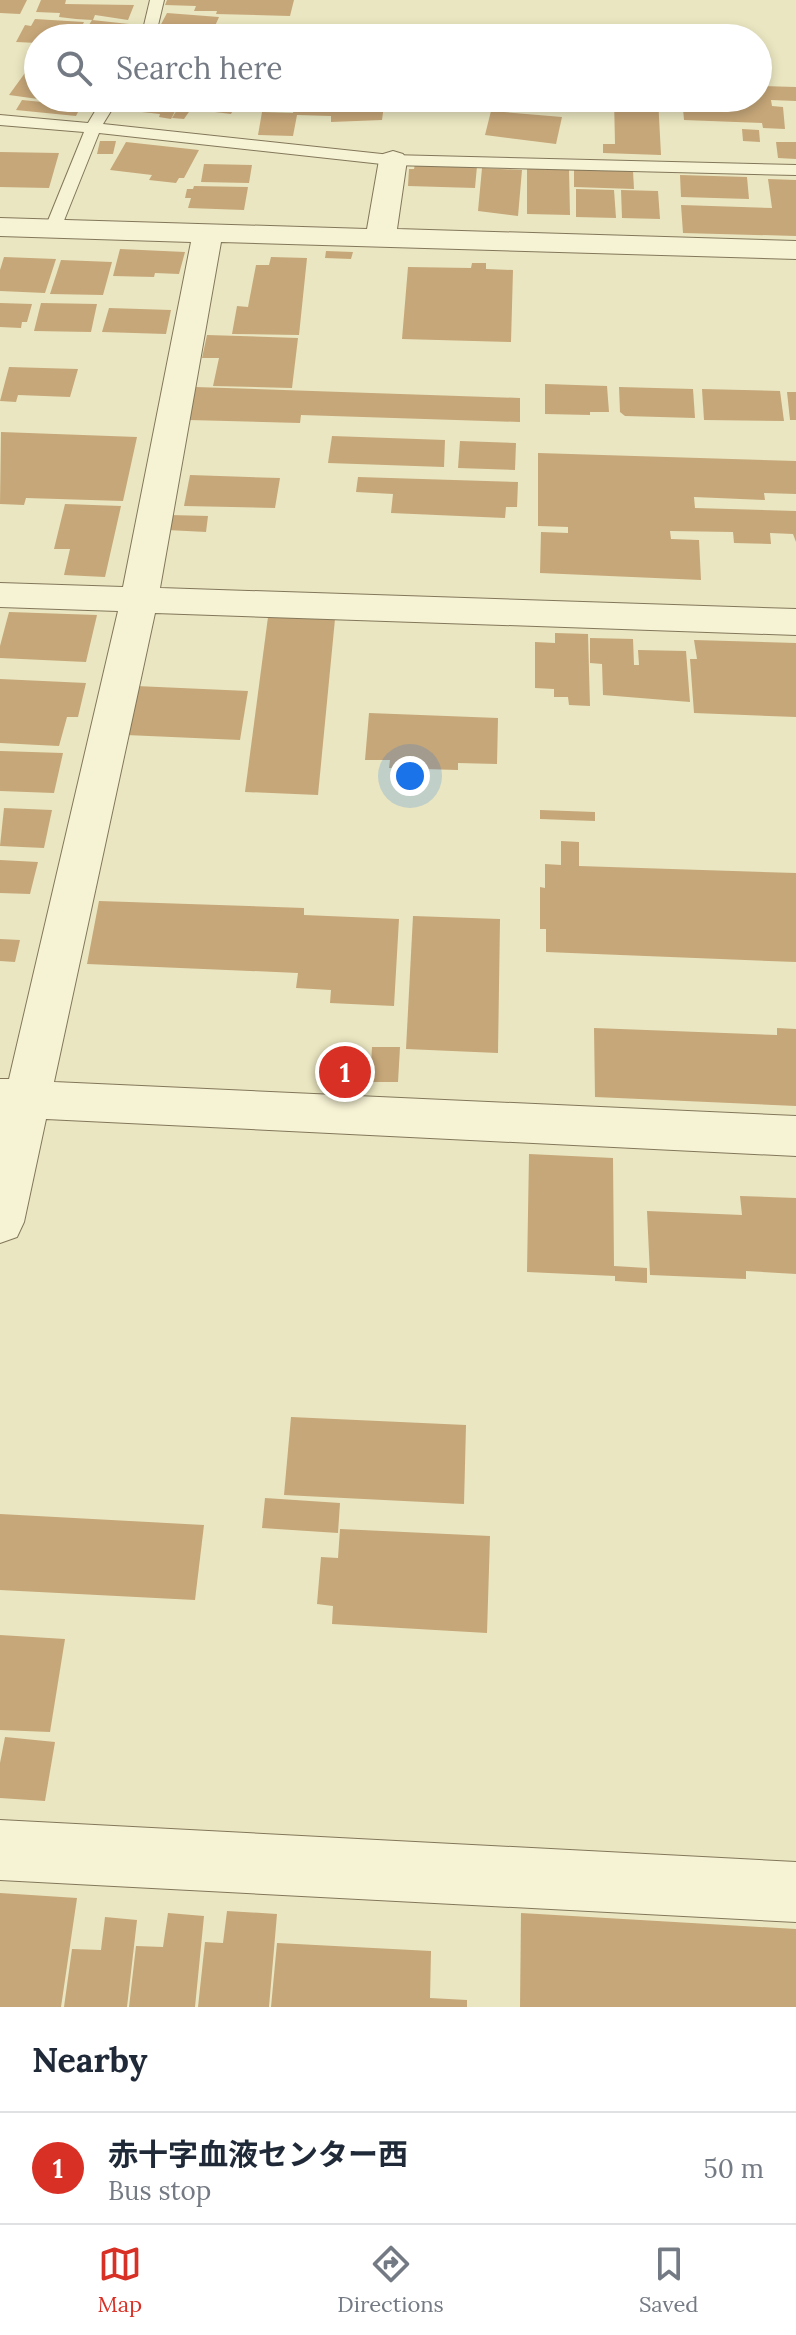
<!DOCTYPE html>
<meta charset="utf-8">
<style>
body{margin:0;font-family:Lora,"Noto Sans JP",serif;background:#f2f2f3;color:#1f2937}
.you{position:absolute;left:410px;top:776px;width:28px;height:28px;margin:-20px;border:6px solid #fff;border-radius:50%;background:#1a73e8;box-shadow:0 0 0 12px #1a73e833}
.badge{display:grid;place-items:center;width:52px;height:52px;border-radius:50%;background:#d93025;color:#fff;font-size:26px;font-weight:700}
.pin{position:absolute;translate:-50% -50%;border:4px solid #fff;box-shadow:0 2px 8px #0006}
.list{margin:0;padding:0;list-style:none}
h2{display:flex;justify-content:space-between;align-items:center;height:104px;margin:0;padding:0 32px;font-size:34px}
h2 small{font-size:26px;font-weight:400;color:#747a83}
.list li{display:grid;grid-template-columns:52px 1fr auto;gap:24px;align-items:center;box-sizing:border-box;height:112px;padding:0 32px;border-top:2px solid #e0e1e3}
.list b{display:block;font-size:30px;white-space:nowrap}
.list p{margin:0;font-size:26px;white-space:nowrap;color:#747a83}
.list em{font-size:26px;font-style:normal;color:#747a83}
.icon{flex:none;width:44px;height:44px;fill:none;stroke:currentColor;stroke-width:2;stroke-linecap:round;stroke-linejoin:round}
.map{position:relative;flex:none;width:796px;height:2007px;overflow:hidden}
.search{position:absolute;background:#fff;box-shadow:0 4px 12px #0003;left:24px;right:24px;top:24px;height:88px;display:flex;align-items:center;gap:20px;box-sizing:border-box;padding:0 28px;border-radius:44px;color:#747a83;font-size:30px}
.sheet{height:216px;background:#fff}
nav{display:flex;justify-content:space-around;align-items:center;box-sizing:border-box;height:112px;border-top:2px solid #e0e1e3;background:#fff;font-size:22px;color:#747a83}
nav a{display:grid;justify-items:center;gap:4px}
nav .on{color:#d93025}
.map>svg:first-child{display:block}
.building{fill:#c6a779}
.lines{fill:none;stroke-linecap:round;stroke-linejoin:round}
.service-casing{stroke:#83775a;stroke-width:2}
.minor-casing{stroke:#83775a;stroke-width:2}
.service{fill:#f6f2d4;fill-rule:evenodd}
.minor{fill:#f6f2d4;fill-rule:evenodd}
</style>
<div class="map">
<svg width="796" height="2007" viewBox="0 0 796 2007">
<rect width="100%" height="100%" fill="#eae6c1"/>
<g class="building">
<path d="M0,0H27L20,14L0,13Z"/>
<path d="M41,0H66L65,4L134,5L128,20L95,15L93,20L76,19L59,17L60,13L36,12Z"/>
<path d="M167,0H294L290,16L216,14L217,11H194L196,6L165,5Z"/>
<path d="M167,13L219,17L215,26L250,29L246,38H168L172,31L158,30Z"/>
<path d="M35,19L84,22L76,38H38V43L16,42L25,25L31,26Z"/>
<path d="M92,20L129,24L120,38H81Z"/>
<path d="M38,55V99L9,95Z"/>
<path d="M758,86L796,87V101L771,100L772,106L783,107L785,129L763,128L762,123L684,120L682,98H758Z"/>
<path d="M121,98H182L171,119L159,117L160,114L114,109Z"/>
<path d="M184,98H270L266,106L237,103L231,114L191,109L184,119L172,118Z"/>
<path d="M296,98H385L382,120L331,122V116L297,115L293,136L258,135L262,112L293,113Z"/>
<path d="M413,98H486V108H476L475,112H450L451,108L412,106Z"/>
<path d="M614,98H658L661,155L603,153V144H615Z"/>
<path d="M22,100L81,106L76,116L16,110Z"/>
<path d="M491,111L562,117L556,144L485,135Z"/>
<path d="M742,129L759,130L760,142L743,141Z"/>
<path d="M100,141H116L113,154H97Z"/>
<path d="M126,142L199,150L184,178H179L176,183L149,180L152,175L110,170Z"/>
<path d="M776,142H796V159L778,158Z"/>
<path d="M0,152L59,153L49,188L0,187Z"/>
<path d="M204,164L252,165L249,183L201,182Z"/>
<path d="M415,164L477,166L475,188L408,186L409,169H414Z"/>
<path d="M482,168L522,170L518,216L478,211Z"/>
<path d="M527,168L569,169L570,215L527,214Z"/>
<path d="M574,169L633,171L634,189L574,187Z"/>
<path d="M680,175L747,177L749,199L681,197Z"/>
<path d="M768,179L796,180V236L683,233L681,205L772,208Z"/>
<path d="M194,186L248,187L244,210L188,208L191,198H185L187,189H193Z"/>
<path d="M576,189L614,190L616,218L576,217Z"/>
<path d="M621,190L658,191L660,219L622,218Z"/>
<path d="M120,249L185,252L179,274L155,273L154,277L113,276Z"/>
<path d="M326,251L353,252L351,259L325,258Z"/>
<path d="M4,257L56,259L45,293L0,291V270Z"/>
<path d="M271,257L307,258L299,335L232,334L237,306L248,307L256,265H269Z"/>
<path d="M61,260L112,262L103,295L50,294Z"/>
<path d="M472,263H486V269L513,270L511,342L402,339L408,267L471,268Z"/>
<path d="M0,303L32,304L27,322H22L21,328L0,327Z"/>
<path d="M41,303L97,304L91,332L34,331Z"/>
<path d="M109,308L171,310L166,334L102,332Z"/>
<path d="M207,335L298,338L292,388L213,386L219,358H202Z"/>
<path d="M9,367L78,369L70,397L18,395L16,402L0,401Z"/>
<path d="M545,384L607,386L609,412H590V415L545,414Z"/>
<path d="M195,387L520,398V422L301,415L300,423L189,420Z"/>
<path d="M619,387L693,389L695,418L625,416L620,412Z"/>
<path d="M702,389L780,391L784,421L704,420Z"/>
<path d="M787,392H796V420H790Z"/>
<path d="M1,432L137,437L123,501L26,498L24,505L0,504Z"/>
<path d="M332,436L445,440L444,467L328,463Z"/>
<path d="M460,441L516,443L515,470L458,468Z"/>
<path d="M538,453L796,461V494L764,493L765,500L694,497L695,508L796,511V542L793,534L770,533L771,544L734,543L733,532L670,531L671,539L699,540L701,580L540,573L541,532L568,533V527L538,526Z"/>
<path d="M190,475L280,478L275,508L184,506Z"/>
<path d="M358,477L518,482L517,507H506L505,518L391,513L393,494L356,492Z"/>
<path d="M65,504L121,506L105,577L64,575L70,549H54Z"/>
<path d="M170,515L208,516L206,532L167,530Z"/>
<path d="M9,612L97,615L86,662L0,658V646Z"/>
<path d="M268,617L335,619L318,795L245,792Z"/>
<path d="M555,633L588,634L590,706L569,705L568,697H554V689L535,688V642L555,643Z"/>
<path d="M590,638L633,639L634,665H639L638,650L686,651L690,702L603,695L602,664L590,663Z"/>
<path d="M694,640L796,643V717L694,713L690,659H697Z"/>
<path d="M0,679L86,683L78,717H67L59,746L0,743Z"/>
<path d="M136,686L248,691L240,740L126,735Z"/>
<path d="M369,713L498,718L497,764L458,763V770L389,768L390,760H365Z"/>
<path d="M0,751L63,753L54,793L0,791Z"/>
<path d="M4,808L52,810L44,848L0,846Z"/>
<path d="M540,810L595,812V821L540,819Z"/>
<path d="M561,841L579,842V866L796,873V962L546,952V929H540V887L545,888V864L561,865Z"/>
<path d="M0,860L38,862L30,894L0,893Z"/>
<path d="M99,901L304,908V915L399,919L394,1006L330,1003L331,990L296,988L298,973L87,964Z"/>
<path d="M413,916L500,919L498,1053L406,1049Z"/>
<path d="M0,939L20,940L15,962L0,961Z"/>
<path d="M594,1028L777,1035V1028L796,1029V1106L595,1097Z"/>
<path d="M372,1047H400L398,1082H370Z"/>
<path d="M529,1154L613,1158L614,1266L647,1268V1283L615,1281V1276L527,1272Z"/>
<path d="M740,1196L796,1198V1274L746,1271V1279L650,1275L647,1211L742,1215Z"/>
<path d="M291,1417L466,1425L464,1504L284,1495Z"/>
<path d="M265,1498L340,1503L338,1533L262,1528Z"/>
<path d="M0,1514L204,1525L195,1600L0,1590Z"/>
<path d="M340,1529L490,1536L487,1633L332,1624L333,1606L317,1604L321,1557L338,1558Z"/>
<path d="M0,1635L65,1639L50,1732L0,1730Z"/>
<path d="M5,1737L55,1742L45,1801L0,1798V1763Z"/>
<path d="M0,1893L77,1898L61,2007H0Z"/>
<path d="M227,1911L277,1914L269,2007H198L205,1942L223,1943Z"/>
<path d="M168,1913L204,1916L195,2007H129L136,1946L163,1947Z"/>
<path d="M521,1913L796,1929V2007H520Z"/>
<path d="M105,1917L137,1920L127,2007H64L72,1949L101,1950Z"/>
<path d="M277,1943L431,1951L430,1998L467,2000V2007H271Z"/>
</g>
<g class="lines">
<defs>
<g id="service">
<path d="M150,0H164L155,38H141Z"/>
<path d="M103,98H119L103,124L391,155L796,165V175L391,165L99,133L61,228L59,231H47L45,228L84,132L0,125V115L88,123Z"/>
</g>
<g id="minor">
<path d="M393,151L403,154L407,160L397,229L796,241V259L221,242L160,588L796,609V635L155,613L54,1082L796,1116V1156L46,1119L24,1222L17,1237L0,1243V1079H9L118,611L0,607V583L123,587L191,242L0,236V218L367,229L379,160L383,154Z"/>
<path d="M0,1820L796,1862V1922L0,1880Z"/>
</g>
</defs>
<use href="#service" class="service-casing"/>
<use href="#minor" class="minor-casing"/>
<use href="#service" class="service"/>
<use href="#minor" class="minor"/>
</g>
</svg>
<div class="you"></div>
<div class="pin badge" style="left:345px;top:1072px">1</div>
<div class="search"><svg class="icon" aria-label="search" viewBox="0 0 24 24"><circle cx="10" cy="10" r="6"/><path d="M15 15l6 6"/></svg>Search here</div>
</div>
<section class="sheet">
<h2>Nearby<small></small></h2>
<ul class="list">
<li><span class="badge">1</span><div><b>赤十字血液センター西</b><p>Bus stop</p></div><em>50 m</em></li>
</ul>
</section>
<nav>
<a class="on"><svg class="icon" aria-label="map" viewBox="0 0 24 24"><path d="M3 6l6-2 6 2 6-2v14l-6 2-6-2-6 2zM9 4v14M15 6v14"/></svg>Map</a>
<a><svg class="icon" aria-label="directions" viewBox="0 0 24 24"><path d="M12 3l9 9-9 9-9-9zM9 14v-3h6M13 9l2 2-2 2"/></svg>Directions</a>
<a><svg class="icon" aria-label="saved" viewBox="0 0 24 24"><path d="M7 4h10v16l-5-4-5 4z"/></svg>Saved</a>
</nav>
